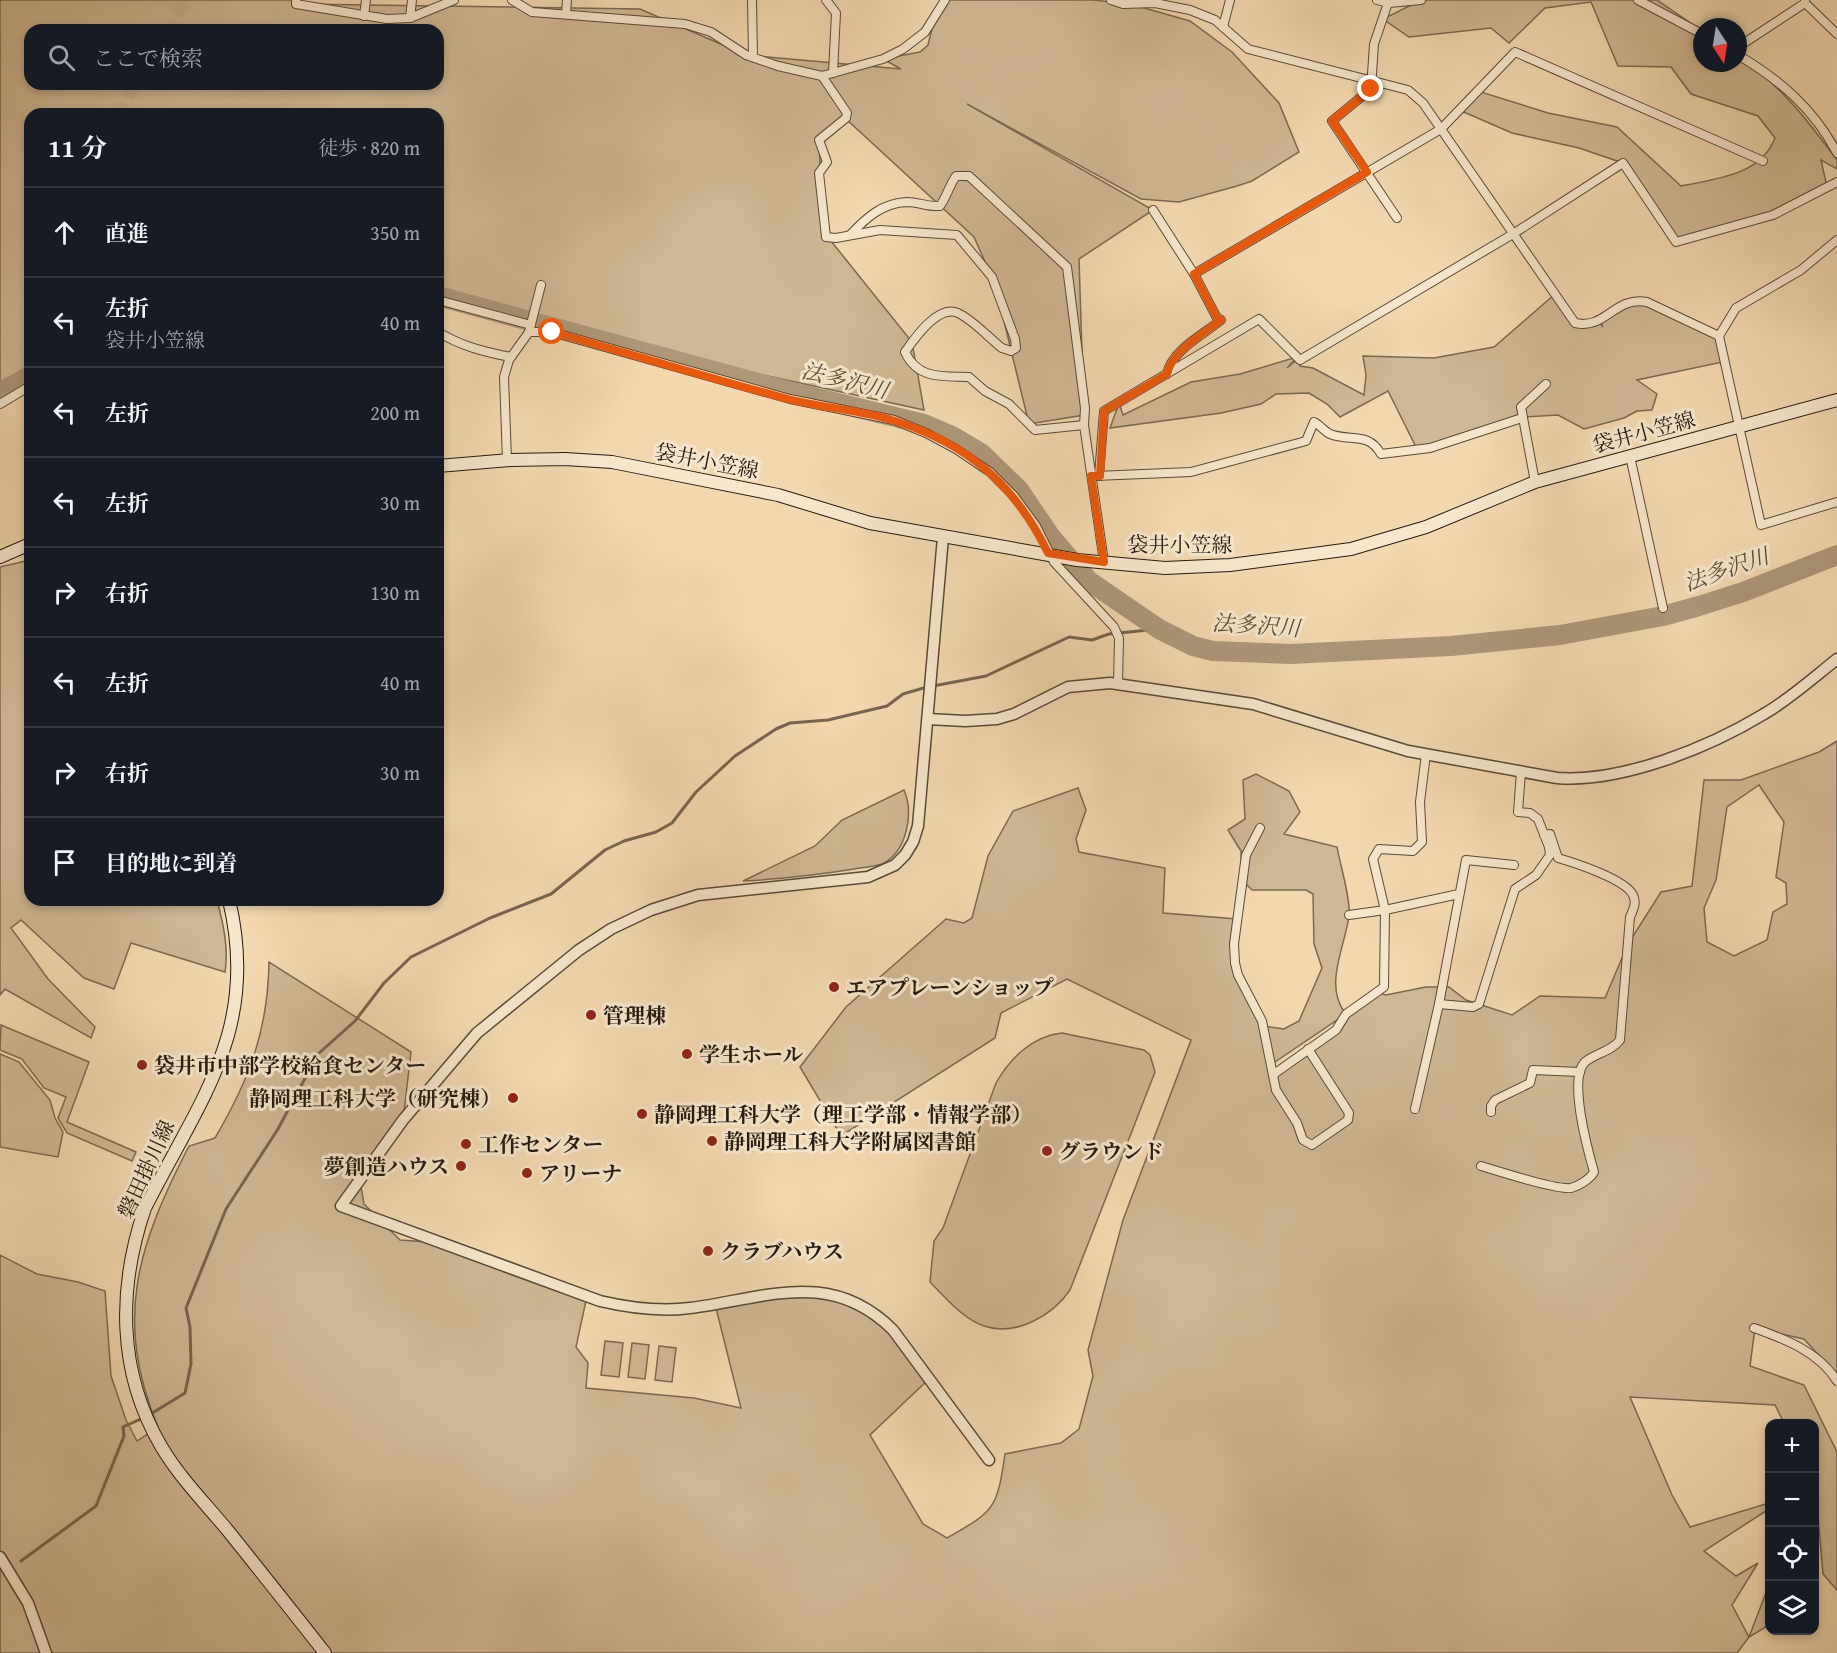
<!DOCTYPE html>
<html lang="ja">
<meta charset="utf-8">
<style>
body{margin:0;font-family:"Gentium Book Plus","Noto Serif JP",serif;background:#242831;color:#f1f3f6}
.controls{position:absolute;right:18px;bottom:18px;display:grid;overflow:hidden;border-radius:12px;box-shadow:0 3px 9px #0003}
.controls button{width:54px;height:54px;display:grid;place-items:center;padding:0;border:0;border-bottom:2px solid #363941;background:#171b24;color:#f1f3f6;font:30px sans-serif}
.compass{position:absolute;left:1693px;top:18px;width:54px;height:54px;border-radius:50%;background:#171b24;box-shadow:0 3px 9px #0003;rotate:168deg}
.stop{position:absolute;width:18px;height:18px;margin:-14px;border:4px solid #ea580c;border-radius:50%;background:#fff}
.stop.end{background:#ea580c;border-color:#fff;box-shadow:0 2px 6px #0008}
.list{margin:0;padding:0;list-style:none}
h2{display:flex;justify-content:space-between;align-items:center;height:78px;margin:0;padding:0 24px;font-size:26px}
h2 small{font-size:20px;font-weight:400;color:#9ea1a6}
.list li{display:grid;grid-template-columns:39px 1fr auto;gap:18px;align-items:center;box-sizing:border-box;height:90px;padding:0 24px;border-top:2px solid #363941}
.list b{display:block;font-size:22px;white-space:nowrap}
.list p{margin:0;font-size:20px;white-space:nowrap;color:#9ea1a6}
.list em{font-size:20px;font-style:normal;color:#9ea1a6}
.icon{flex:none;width:33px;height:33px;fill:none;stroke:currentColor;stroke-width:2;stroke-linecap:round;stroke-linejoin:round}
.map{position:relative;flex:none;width:1837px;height:1653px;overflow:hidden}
.search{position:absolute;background:#171b24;box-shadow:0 3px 9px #0003;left:24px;top:24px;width:420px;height:66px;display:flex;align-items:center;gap:15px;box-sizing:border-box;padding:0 21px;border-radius:18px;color:#9ea1a6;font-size:22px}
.panel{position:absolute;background:#171b24;box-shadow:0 3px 9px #0003;left:24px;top:108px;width:420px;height:798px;border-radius:18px}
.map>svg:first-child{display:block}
.green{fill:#d0b894;stroke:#7a6951;stroke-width:1.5;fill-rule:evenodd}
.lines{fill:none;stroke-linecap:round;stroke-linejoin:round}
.stream{stroke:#77654e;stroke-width:3}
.river{stroke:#ad9778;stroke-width:20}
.secondary-tunnel{stroke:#cab28f;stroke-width:12;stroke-dasharray:12 6;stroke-linecap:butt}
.minor-casing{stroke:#584a36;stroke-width:10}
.tertiary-casing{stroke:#584a36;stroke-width:13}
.secondary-casing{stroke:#251a0e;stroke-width:14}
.minor{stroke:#f7e6cb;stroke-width:8}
.tertiary{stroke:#f7e6cb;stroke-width:10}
.secondary{stroke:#f7e6cb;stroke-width:12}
.route{stroke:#ea580c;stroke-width:8}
.poi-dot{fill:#8f2418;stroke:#f7e6cb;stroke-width:2}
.labels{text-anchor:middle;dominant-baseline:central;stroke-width:6;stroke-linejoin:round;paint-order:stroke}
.street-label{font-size:21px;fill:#251a0e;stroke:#f7e6cb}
.poi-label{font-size:21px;font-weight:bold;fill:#251a0e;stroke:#f7e6cb;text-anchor:start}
.water-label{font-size:22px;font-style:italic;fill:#5b4c38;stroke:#f7e6cb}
</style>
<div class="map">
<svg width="1837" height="1653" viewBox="0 0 1837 1653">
<rect width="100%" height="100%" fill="#f3d8af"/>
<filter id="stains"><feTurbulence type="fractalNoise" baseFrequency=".00333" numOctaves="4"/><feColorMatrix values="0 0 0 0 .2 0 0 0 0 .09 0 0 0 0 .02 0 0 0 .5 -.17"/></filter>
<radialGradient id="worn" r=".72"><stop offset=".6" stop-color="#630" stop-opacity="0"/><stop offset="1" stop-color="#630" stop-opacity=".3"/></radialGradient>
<g class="green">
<path d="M0,0H296V4L640,9L746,55L901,69L883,59L920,52L928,45L935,16L945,0H1093L1130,4L1190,21L1232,52L1279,103L1299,152L1252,181L1237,186L1179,202L1141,199L967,104L1153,210L1079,259L1084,415L1029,424L995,284L974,237L846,119L819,140L823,231L912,342L924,410L602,340L438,299V114H30V364L0,390ZM30,30H438V84H30Z"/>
<path d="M1421,0H1657L1702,31V63H1738V56C1779,83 1808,121 1837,160V169L1821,160L1827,187L1762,218L1676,242L1623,163L1579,148L1512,133L1459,110L1478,91L1548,113L1617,127L1681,186C1716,179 1761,175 1775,138L1758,116L1691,94L1671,67L1618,66L1591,2L1545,8L1509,43L1491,28L1409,37L1383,19Z"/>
<path d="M1555,294L1575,323L1598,321L1603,327L1601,323L1621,305L1647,302L1719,336L1723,362L1637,380L1657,394L1652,410L1637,411L1624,418L1584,429L1558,415L1522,417L1417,449L1388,391L1340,417L1327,404L1309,393L1276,394L1261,404L1221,413L1110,428L1119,403L1123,415L1191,382L1240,374L1297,357L1287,368L1298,359L1300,366L1313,368L1364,395L1366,375L1363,356L1434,358L1494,347Z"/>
<path d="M30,560V900H217C223,923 229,948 225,972L131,943L114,989L84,978L21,920L11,928L48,979L95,1027L91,1038L5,989L0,995V567Z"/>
<path d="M1837,741V1375L1804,1339L1755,1328L1750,1366L1804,1385L1837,1452V1590L1823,1574L1815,1481L1814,1424L1784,1423L1775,1405L1630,1397L1672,1495L1690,1527L1769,1503V1509L1704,1551L1736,1576L1758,1563L1732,1605L1749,1637L1769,1585V1625L1749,1637L1737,1653H0V1255L37,1274L78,1282L105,1291L111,1376L126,1420L137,1441L158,1427C113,1319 138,1245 189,1146L215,1138C249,1080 268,1031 269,962L411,1052L403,1120L361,1187L364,1204L400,1240L442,1243L587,1296L576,1347L588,1363L586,1388L694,1398L741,1408L715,1304L799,1291L869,1311L930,1378L870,1435L923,1524L947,1538C994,1511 997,1510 1005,1454L1061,1443L1079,1429L1093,1376L1088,1350L1123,1220L1191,1040L1067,979L1001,1013L995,1038L841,1136L800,1067L846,1007L946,919L964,923L972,918L988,856L1013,811L1078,788L1086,810L1076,839L1079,852L1165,868L1163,913L1237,919L1235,963L1263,1026L1284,1029L1299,1021L1322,968L1314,944L1313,894L1306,890H1252L1242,880L1241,851L1228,830L1245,819L1243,780L1256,774L1289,791L1300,812L1284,834L1337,847C1340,865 1351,898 1349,916C1345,947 1323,986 1346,1014L1272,1064L1274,1073L1379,993L1386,995L1426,987H1449L1466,1000L1512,1015L1540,996L1605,998L1628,944L1661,892L1692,886L1704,780H1741L1819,752ZM1759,785L1784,822L1776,877L1786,883L1787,904L1773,912L1767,940L1734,956L1707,942L1704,908L1716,880L1727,807Z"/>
<path d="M904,790C914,813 907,852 882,864C874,867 863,867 854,869C817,875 780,879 743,881L815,846L842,820Z"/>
<path d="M1,1025L89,1062L67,1122L136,1152L132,1161L67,1133L58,1118L66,1097L44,1088L22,1059L0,1050Z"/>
<path d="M1062,1033L1144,1050L1150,1055L1155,1072L1070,1290C1053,1315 1016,1337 984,1326C963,1319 945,1297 930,1282L934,1241L943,1228L996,1083C1010,1058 1033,1036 1062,1033Z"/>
<path d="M0,1054L19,1062L50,1100L55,1118L63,1132L58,1157L0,1147Z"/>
<path d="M605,1341L623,1343L619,1377L601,1375Z"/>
<path d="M632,1343L649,1345L645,1379L628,1377Z"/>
<path d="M659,1346L676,1348L672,1382L655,1380Z"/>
</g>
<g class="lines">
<g class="stream">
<path d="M933,686L986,676L1069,637L1092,640L1109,634L1159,629"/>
<path d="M149,1415L185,1393L191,1364L190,1327L186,1308L226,1209L278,1129L318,1054L355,1021L384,983L411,957L490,918L551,894L605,850L624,841L656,832L672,823L696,792L735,756L776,729L790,723L828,720L887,706L903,694L927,687"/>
<path d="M21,1561L96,1506L124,1436L123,1427L143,1418"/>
</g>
<g class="river">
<path d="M438,296L784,390L924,424L954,437L981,453L1019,490L1051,537L1089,581L1159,629L1193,646L1213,651L1291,654L1451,646L1560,635L1663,616L1699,606L1743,592L1837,555"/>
<path d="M0,392L30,376"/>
</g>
<g class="secondary-tunnel">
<path d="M168,30L186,0"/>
<path d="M119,114L135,84"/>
</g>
<defs>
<g id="minor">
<path d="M296,0V4L387,19L410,18L454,0"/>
<path d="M512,0L532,12L685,24L711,32L746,55L778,66L822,76L883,59L903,49L925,32L945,0"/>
<path d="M752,0L753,57"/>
<path d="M826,0L836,13L833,73"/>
<path d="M1111,0L1123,4L1155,3L1190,10L1215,20L1248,49L1408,90L1423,103L1575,323C1606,330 1614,296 1647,302L1719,336L1761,525L1837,502"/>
<path d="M1377,0L1389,3L1421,0"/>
<path d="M1389,0L1374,44L1371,89L1332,121L1397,218"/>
<path d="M1638,0L1702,34"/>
<path d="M1805,3L1837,34"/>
<path d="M566,14L567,0"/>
<path d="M364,16L366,0"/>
<path d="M410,18L412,0"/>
<path d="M1223,27L1230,0"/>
<path d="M1738,47L1805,3V0"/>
<path d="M1738,55C1780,80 1814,109 1837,153"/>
<path d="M822,76L847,113L846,118L819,140L827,162L819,173L826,237L836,238L880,230L957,235L992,277L1015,339L1016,348L1011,351L1002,348C988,337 973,320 958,313C938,304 914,339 905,352C918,380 943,376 969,377L985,391L1009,404L1035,430L1084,425"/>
<path d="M1153,210L1194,274L1217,318L1221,320C1203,335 1172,350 1167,374"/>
<path d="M850,235C866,218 882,203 907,202C918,202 928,207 940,206C947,196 949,186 956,176H969L1067,267L1085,408L1084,425L1104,562"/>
<path d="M1194,274L1441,129L1515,52L1763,161"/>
<path d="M438,300L531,325"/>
<path d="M438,332C461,346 484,352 511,357"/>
<path d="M529,332H552L790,399L894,420L926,433L956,449L990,472L1014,496L1036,526L1054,562L1114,627L1119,638L1118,684"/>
<path d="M1719,336L1736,308L1801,270L1837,240"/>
<path d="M0,404L30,386"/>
<path d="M1630,456L1663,608"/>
<path d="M507,460L504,377L509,360L529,332L541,285"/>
<path d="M1095,476L1191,472L1306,441L1314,422C1320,425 1324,431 1330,434C1350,442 1368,431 1381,454L1430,448L1522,418"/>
<path d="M1099,476L1104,411L1259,319L1300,360L1513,234L1623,163L1676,242L1773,215L1837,182"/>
<path d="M1535,482L1521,407L1546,384"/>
<path d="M1260,828L1246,855L1234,944L1235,963L1238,975L1262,1021L1276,1090L1297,1123L1303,1140L1312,1145L1348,1120L1349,1113L1308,1049"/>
<path d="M1349,915L1385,910L1459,894"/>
<path d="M1439,1004L1473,1007L1479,1004L1515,889L1536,875L1550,855L1549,847L1538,819L1530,813L1518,812L1521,772"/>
<path d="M1274,1074L1336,1030L1346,1014L1384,987L1385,910L1373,859L1379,849L1413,851L1422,842L1420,802L1426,754"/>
<path d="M1415,1109L1439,1004L1466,860L1514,865"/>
<path d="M1491,1112V1106L1495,1100L1530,1083L1533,1070L1580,1072"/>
<path d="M1481,1166C1497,1171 1557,1190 1571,1188C1579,1186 1590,1179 1594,1172C1588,1151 1568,1078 1585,1062C1595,1053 1611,1052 1620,1040L1630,917C1633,910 1637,903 1633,895C1625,879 1575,863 1558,858L1550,834L1544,835"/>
<path d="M1754,1328C1785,1339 1819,1352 1837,1381"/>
</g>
<g id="tertiary">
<path d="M943,537L918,826L913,842L905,855L895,865L868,877L698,895L651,910L611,929L579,950L477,1033L403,1120L341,1206L600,1301C630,1308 659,1312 690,1308C764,1299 830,1267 893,1330L989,1460"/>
<path d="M928,719L965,721L997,719L1014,714L1068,687L1110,683L1253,704L1408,751L1557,778C1621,783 1708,748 1764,714C1790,699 1813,678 1837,659"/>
<path d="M0,1557L28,1603L46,1653"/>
</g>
<g id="secondary">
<path d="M438,466L510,460L565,459L612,462L778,495L870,523L1077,560L1165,568L1230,565L1351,549L1426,527L1535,482L1837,400"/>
<path d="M0,557L30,544"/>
<path d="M229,900C260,1029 200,1099 145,1208C118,1287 117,1371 161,1446C179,1477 206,1504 229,1532C261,1572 293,1612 325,1653"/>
</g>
</defs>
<use href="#minor" class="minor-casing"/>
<use href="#tertiary" class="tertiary-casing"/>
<use href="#secondary" class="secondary-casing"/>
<use href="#minor" class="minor"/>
<use href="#tertiary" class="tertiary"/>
<use href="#secondary" class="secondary"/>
</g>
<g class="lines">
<path class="route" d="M552,332C631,354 709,378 788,399C823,408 861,410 895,421C968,444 1015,485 1048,553L1104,562L1091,476H1100L1104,411L1167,374C1172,351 1203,334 1221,320L1217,318L1194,274L1367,172L1332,121L1371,89"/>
</g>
<g class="poi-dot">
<circle cx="834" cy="987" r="6"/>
<circle cx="591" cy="1015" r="6"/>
<circle cx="687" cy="1054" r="6"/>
<circle cx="142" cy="1065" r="6"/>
<circle cx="513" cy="1098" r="6"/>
<circle cx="642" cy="1114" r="6"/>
<circle cx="712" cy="1141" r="6"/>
<circle cx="466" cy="1144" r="6"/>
<circle cx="1047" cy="1151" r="6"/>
<circle cx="461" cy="1166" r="6"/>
<circle cx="527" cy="1173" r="6"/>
<circle cx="708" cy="1251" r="6"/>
</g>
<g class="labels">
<g class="street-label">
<text transform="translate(1644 432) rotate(-15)">袋井小笠線</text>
<text transform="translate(707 461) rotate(11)">袋井小笠線</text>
<text x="1180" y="544">袋井小笠線</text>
<text transform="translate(146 1169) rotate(-65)">磐田掛川線</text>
</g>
<g class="poi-label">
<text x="846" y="987">エアプレーンショップ</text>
<text x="603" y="1015">管理棟</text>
<text x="699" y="1054">学生ホール</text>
<text x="154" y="1065">袋井市中部学校給食センター</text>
<text x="501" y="1098" text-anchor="end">静岡理工科大学（研究棟）</text>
<text x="654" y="1114">静岡理工科大学（理工学部・情報学部）</text>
<text x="724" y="1141">静岡理工科大学附属図書館</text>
<text x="478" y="1144">工作センター</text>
<text x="1059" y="1151">グラウンド</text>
<text x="449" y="1166" text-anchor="end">夢創造ハウス</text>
<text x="539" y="1173">アリーナ</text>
<text x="720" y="1251">クラブハウス</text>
</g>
<g class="water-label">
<text transform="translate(845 380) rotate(14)">法多沢川</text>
<text transform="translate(1726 569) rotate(-19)">法多沢川</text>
<text transform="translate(1256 625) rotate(4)">法多沢川</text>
</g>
</g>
<rect width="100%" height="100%" filter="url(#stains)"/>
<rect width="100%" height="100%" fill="url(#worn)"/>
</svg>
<div class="controls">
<button>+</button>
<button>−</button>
<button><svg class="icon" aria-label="locate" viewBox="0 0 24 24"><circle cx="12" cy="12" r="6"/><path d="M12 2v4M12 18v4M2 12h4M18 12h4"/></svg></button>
<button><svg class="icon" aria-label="layers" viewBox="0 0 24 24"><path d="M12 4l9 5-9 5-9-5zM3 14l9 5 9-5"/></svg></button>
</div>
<svg class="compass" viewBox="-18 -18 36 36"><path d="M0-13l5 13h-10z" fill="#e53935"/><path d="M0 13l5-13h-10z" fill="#9ea1a6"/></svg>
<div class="stop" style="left:552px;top:332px"></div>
<div class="stop end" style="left:1371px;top:89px"></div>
<div class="search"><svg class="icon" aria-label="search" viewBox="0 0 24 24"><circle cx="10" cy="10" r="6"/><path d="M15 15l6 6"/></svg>ここで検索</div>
<section class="panel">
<h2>11 分<small>徒歩 · 820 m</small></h2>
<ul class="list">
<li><svg class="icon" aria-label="ahead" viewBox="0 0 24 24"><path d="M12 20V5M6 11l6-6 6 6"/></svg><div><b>直進</b></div><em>350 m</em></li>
<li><svg class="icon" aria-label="left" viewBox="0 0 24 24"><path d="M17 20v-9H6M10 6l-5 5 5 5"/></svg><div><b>左折</b><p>袋井小笠線</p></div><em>40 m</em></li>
<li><svg class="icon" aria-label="left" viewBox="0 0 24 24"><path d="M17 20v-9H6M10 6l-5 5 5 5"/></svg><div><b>左折</b></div><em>200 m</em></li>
<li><svg class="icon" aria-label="left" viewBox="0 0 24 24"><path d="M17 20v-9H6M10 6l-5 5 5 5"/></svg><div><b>左折</b></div><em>30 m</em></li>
<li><svg class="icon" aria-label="right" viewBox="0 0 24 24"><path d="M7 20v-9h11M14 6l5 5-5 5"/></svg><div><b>右折</b></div><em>130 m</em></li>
<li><svg class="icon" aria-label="left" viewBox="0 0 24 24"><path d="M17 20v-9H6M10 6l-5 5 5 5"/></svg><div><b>左折</b></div><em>40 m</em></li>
<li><svg class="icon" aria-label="right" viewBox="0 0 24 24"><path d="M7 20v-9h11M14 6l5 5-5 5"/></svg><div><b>右折</b></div><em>30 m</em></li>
<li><svg class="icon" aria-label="arrive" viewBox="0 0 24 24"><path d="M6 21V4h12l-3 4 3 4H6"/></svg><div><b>目的地に到着</b></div></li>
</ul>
</section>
</div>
